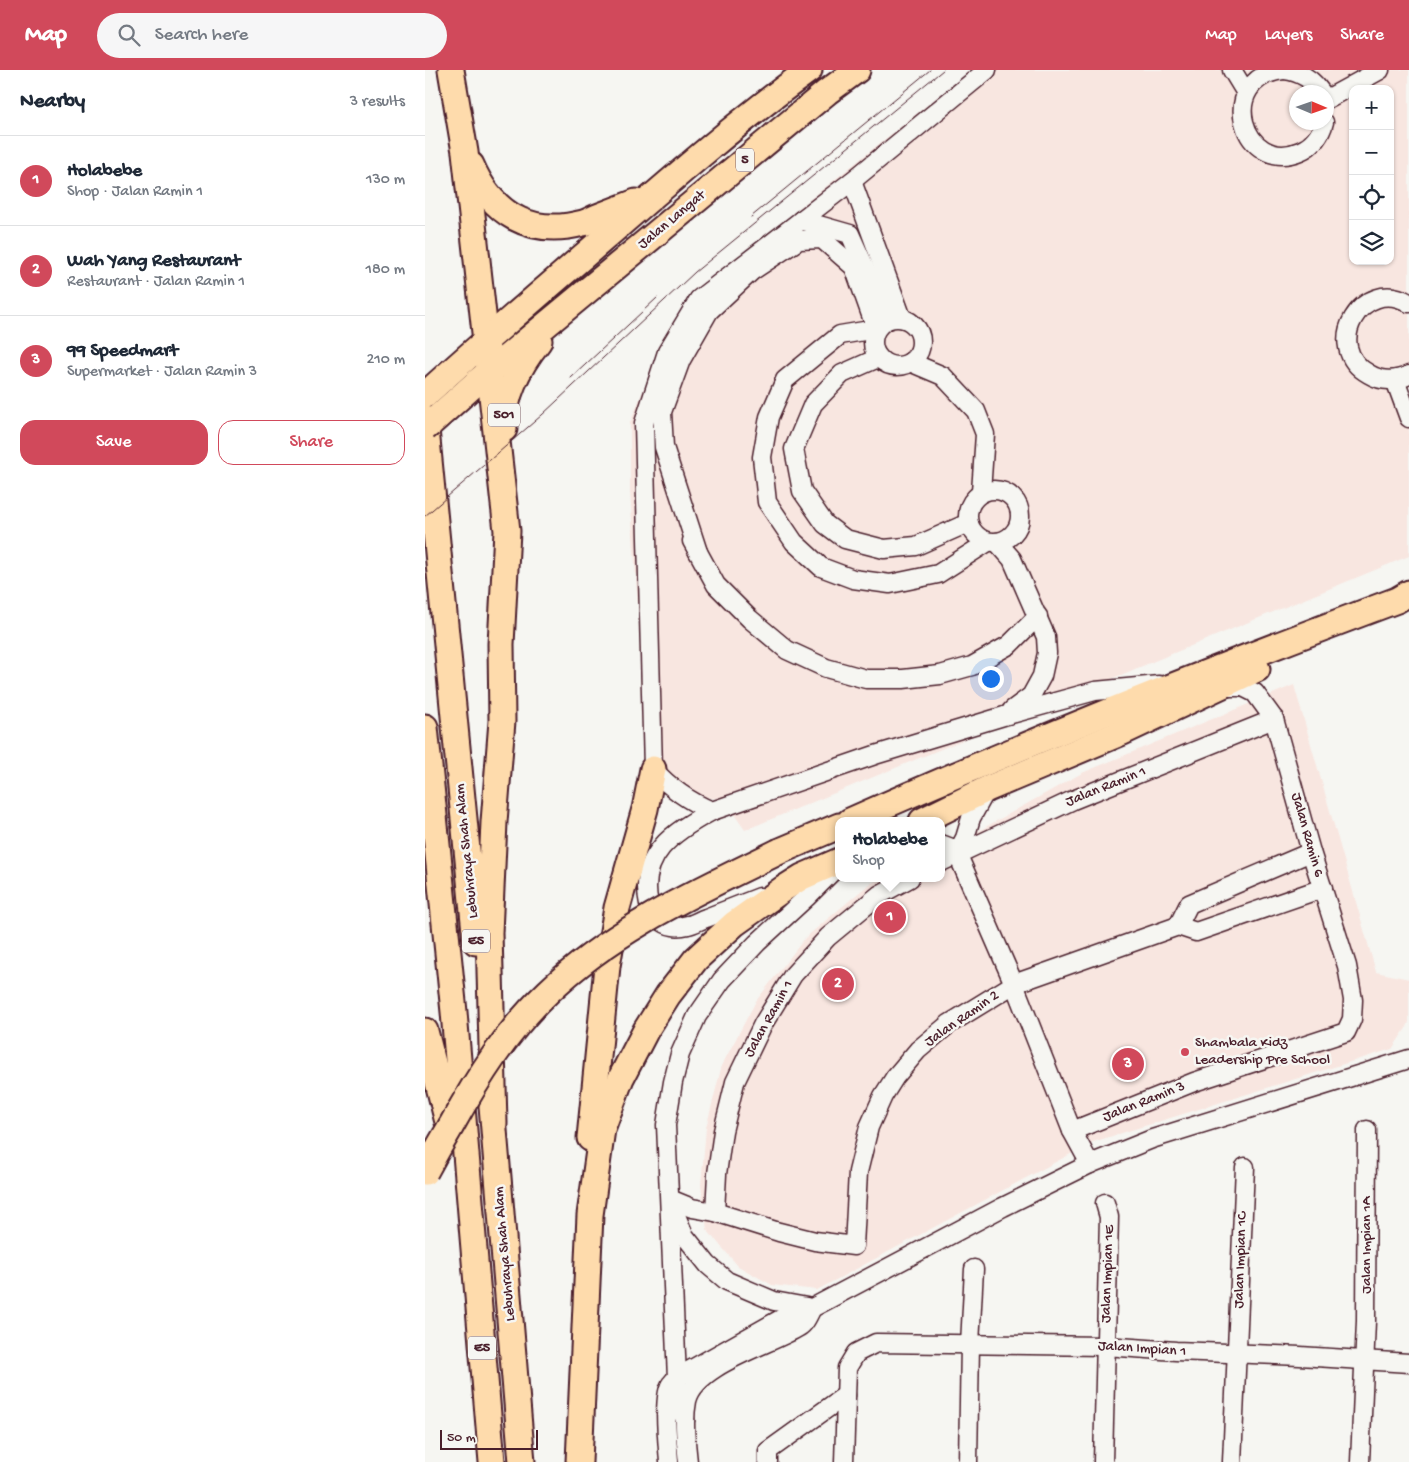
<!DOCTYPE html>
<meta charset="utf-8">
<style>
body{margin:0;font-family:"Gochi Hand",sans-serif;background:#f6f6f7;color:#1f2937}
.controls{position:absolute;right:15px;top:15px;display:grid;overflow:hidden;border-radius:10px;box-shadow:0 1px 4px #0004}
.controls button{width:45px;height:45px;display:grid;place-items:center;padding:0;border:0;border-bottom:1px solid #e0e1e3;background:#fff;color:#1f2937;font:25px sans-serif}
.compass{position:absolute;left:864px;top:15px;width:45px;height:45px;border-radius:50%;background:#fff;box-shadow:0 1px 4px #0004;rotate:92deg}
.scale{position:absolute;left:15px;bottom:12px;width:98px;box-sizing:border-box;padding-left:5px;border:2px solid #4a1f2b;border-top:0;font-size:14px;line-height:18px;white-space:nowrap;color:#4a1f2b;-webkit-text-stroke:4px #f6f6f2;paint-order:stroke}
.you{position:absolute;left:565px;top:608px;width:18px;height:18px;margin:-12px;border:4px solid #fff;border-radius:50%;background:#1a73e8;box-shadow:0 0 0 8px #1a73e833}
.badge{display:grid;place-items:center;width:32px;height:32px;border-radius:50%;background:#d1495b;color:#fff;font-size:16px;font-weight:700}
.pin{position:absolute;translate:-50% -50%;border:2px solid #fff;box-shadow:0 1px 5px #0006}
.popup{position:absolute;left:410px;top:747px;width:110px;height:65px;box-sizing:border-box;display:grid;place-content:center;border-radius:10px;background:#fff;filter:drop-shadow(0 1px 4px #0005);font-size:16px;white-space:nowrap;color:#747a83}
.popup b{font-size:19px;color:#1f2937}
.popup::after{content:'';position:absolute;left:50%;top:100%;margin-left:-10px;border:10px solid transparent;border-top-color:#fff}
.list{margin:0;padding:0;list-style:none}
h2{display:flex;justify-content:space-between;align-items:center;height:65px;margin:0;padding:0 20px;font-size:21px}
h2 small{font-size:16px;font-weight:400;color:#747a83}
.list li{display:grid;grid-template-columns:32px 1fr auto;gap:15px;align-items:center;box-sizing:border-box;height:90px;padding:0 20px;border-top:1px solid #e0e1e3}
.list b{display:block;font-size:19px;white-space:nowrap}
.list p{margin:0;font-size:16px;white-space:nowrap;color:#747a83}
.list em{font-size:16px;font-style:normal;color:#747a83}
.actions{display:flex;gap:10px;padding:15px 20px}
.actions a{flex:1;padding:11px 0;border:1px solid #d1495b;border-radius:15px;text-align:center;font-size:18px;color:#d1495b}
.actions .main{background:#d1495b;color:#fff}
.icon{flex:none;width:28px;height:28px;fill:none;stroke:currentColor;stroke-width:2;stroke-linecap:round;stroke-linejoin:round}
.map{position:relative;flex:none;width:984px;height:1392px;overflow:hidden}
header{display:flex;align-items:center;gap:30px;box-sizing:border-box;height:70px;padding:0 25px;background:#d1495b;color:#fff}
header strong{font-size:24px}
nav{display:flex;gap:28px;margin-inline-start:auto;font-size:18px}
.search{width:350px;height:45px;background:#f6f6f7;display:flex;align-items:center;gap:12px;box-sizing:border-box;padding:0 18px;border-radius:28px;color:#747a83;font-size:19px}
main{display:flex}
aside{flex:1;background:#fff}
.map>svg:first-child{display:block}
.built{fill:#f8e6e0;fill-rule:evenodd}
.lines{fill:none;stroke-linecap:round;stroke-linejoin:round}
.minor-casing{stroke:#4a1f2b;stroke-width:21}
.highway-casing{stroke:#4a1f2b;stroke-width:29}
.minor{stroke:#f6f6f2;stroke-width:18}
.highway{stroke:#fedbac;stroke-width:25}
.tram{stroke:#4a1f2b;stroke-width:1}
.highway-bridge-casing{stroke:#4a1f2b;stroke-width:29;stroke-linecap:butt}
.highway-bridge{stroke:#fedbac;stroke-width:25}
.poi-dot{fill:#d1495b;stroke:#f6f6f2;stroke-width:2}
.labels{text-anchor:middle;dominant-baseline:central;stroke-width:5;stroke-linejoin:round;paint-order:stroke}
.shield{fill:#f6f6f2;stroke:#7e6067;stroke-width:1}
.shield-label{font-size:14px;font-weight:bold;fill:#4a1f2b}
.street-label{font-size:15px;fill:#4a1f2b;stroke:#f6f6f2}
.poi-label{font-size:15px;fill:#4a1f2b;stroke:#f6f6f2;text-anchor:start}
</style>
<header>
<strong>Map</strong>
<div class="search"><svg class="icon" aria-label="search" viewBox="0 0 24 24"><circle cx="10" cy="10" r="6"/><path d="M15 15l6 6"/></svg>Search here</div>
<nav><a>Map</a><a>Layers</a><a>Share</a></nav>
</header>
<main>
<aside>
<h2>Nearby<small>3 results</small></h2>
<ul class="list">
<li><span class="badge">1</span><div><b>Holabebe</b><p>Shop · Jalan Ramin 1</p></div><em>130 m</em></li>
<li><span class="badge">2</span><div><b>Wah Yang Restaurant</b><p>Restaurant · Jalan Ramin 1</p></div><em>180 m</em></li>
<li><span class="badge">3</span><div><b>99 Speedmart</b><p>Supermarket · Jalan Ramin 3</p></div><em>210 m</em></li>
</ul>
<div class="actions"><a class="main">Save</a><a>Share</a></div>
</aside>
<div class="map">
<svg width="984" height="1392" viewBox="0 0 984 1392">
<rect width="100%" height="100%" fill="#f6f6f2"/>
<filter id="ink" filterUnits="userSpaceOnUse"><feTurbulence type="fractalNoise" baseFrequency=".02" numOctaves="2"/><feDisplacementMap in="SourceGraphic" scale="10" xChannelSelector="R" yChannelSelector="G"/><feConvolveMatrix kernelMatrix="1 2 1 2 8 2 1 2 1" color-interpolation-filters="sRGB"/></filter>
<g filter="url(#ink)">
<g class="built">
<path d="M546,0H984V486L320,760L299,730L274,726L224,697L205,421V353L233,284L269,223ZM928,19H965V191H928ZM872,22H902V52H872Z"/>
<path d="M869,615L951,902L984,909V952L982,957L967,979L668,1072L392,1220L347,1215L313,1196L282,1160L276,1115L281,1058L297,995L331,931L380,868L443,815L456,808H516V779L557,759L657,703Z"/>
</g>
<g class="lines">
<defs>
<g id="minor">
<path d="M807,0L821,23"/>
<path d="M858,0C789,9 818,105 875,81C887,76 896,65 899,52"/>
<path d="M860,0C876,2 887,9 896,22"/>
<path d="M902,29L955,0"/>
<path d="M427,111L477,248"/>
<path d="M376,150L425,164L463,249"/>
<path d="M984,233C938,205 895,277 944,304C957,312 971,311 984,305"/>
<circle cx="472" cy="272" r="24"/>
<path d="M453,288L417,304L388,334L369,379L377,421L400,454L420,469L459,479L491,476L543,453"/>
<path d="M485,292L518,306L551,341L560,364L556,422"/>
<path d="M970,310L984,348"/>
<circle cx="569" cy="446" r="26"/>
<path d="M267,471L291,515L325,549L362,580L401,598L441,609H478L515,605L547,596L584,575L613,546"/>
<path d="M572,472L587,489L621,567L622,583L617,606L606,626L587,640"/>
<path d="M273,482L239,377L237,342L256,290L284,241L327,201L374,170L397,169L429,197L451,259L415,265L360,310L344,347L337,387L342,432L369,472L396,497L428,509L465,514L513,504L563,472"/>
<path d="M287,741C263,731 245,718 228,699L219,353L242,282L274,229L427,111L562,0"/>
<path d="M516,774L524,777L532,783L589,914L647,1061L665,1094"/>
<path d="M532,783L540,768L546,748L562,719"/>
<path d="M516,792L648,730L849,649"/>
<path d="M335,827C317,834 299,841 281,848C275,850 269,854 263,855C259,856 252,857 248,856C238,855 226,844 224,834C213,785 248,762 287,741L450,685L579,646L670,621L734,615"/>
<path d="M753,856L764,834L886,782"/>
<path d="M647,1061L769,1012L921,962L927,949L928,930L922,896L886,782L849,649L830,623L818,617H797"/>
<path d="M245,1129L267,1138L290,1142L354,1162L390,1171L429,1176L433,1102L444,1057L458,1026L470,1007L493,980L524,954L589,914L753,856L771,862L898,818"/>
<path d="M290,1142L292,1104L298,1061L310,1012L338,954L368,905L403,867L454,825L485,808"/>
<path d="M250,1143L259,1165L283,1195L302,1211L349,1231L382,1237"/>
<path d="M260,1350L255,1336L252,1308L241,1055L248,1012L255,984L272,946L297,910L332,873L382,827L413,796"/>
<path d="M244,1392C243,1376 237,1326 246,1314C251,1307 258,1304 265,1300L370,1241L387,1238L578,1137L665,1094L727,1069L984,989"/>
<path d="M263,1392C261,1372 258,1351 262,1331C270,1294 346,1275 374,1257C380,1254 384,1244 387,1238"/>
<path d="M343,1392V1381L421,1325"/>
<path d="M419,1392L422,1298L431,1283L451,1273L680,1276L751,1281L875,1286L984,1293"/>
<path d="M543,1392L545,1274L549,1199"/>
<path d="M678,1392L684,1147L680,1133"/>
<path d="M807,1392L820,1097"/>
<path d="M935,1392L941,1251L942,1060"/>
</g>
<g id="highway">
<path d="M26,0L40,82L82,461L76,574L77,651L69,752L64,863L69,1053"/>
<path d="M46,95C67,144 105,167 158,153C163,152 167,149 172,147C185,142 198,137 211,132"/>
<path d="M0,325C58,272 117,222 176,171C244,112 311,53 384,0"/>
<path d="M0,349L51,872"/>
<path d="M5,354L52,312L402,22L432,0"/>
<path d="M79,359C78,327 94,296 114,271"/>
<path d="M0,657L29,942L67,1392"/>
<path d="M425,751C605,671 787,599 972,530L984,523"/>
<path d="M497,751L562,719L698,662L832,599"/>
<path d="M355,781L414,756"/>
<path d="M0,961L27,1068"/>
<path d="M67,1036L97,1392"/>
<path d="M165,1068L182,896L192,838L220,739L228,699"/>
<path d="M154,1392L165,1145L177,1059L196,1008L221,960L243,925L271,889L309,854L358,819L377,807L414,791"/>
</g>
</defs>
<use href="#minor" class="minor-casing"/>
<use href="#highway" class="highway-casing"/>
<use href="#minor" class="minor"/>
<use href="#highway" class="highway"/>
<g class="tram">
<path d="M326,147L505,0"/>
<path d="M146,308L232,228"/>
<path d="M0,446L117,345L270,202L518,0"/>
</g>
<defs>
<g id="highway-bridge">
<path d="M0,358L5,354"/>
<path d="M0,1102C8,1087 17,1071 26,1056C53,1007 82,961 123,922C189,858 274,821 355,781"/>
</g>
</defs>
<use href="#highway-bridge" class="highway-bridge-casing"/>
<use href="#highway-bridge" class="highway-bridge"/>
</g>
</g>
<circle class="poi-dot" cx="760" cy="982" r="5"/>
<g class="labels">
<g class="shield">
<rect x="311" y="78.5" width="18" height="23" rx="4"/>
<rect x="63" y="333.5" width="32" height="23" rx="4"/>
<rect x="37" y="859.5" width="28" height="23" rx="4"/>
<rect x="43" y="1266.5" width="28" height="23" rx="4"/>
</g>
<g class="shield-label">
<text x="320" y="90">5</text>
<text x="79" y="345">501</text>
<text x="51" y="871">E5</text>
<text x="57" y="1278">E5</text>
</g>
<g class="street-label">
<text transform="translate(247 150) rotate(-40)">Jalan Langat</text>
<text transform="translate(681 717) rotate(-22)">Jalan Ramin 1</text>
<text transform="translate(882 765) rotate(74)">Jalan Ramin 6</text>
<text transform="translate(42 781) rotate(-96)">Lebuhraya Shah Alam</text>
<text transform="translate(344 949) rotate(-61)">Jalan Ramin 1</text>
<text transform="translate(537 949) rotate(-35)">Jalan Ramin 2</text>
<text transform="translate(719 1032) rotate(-22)">Jalan Ramin 3</text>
<text transform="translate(942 1175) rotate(-90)">Jalan Impian 1A</text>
<text transform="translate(80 1184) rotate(-95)">Lebuhraya Shah Alam</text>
<text transform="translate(816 1190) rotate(-88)">Jalan Impian 1C</text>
<text transform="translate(683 1204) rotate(-88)">Jalan Impian 1E</text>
<text transform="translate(717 1279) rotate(4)">Jalan Impian 1</text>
</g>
<g class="poi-label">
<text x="770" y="973">Shambala Kidz<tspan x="770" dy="17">Leadership Pre School</tspan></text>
</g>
</g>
</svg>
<div class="controls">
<button>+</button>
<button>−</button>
<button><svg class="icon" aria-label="locate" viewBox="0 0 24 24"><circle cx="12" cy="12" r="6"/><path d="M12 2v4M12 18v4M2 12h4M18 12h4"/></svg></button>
<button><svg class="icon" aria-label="layers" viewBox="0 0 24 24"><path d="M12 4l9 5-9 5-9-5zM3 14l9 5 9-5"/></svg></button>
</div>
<svg class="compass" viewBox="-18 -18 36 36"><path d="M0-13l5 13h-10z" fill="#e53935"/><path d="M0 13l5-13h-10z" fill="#747a83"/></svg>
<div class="scale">50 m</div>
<div class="you"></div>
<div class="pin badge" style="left:465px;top:847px">1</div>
<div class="popup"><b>Holabebe</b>Shop</div>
<div class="pin badge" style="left:413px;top:914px">2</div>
<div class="pin badge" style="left:703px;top:994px">3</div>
</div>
</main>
